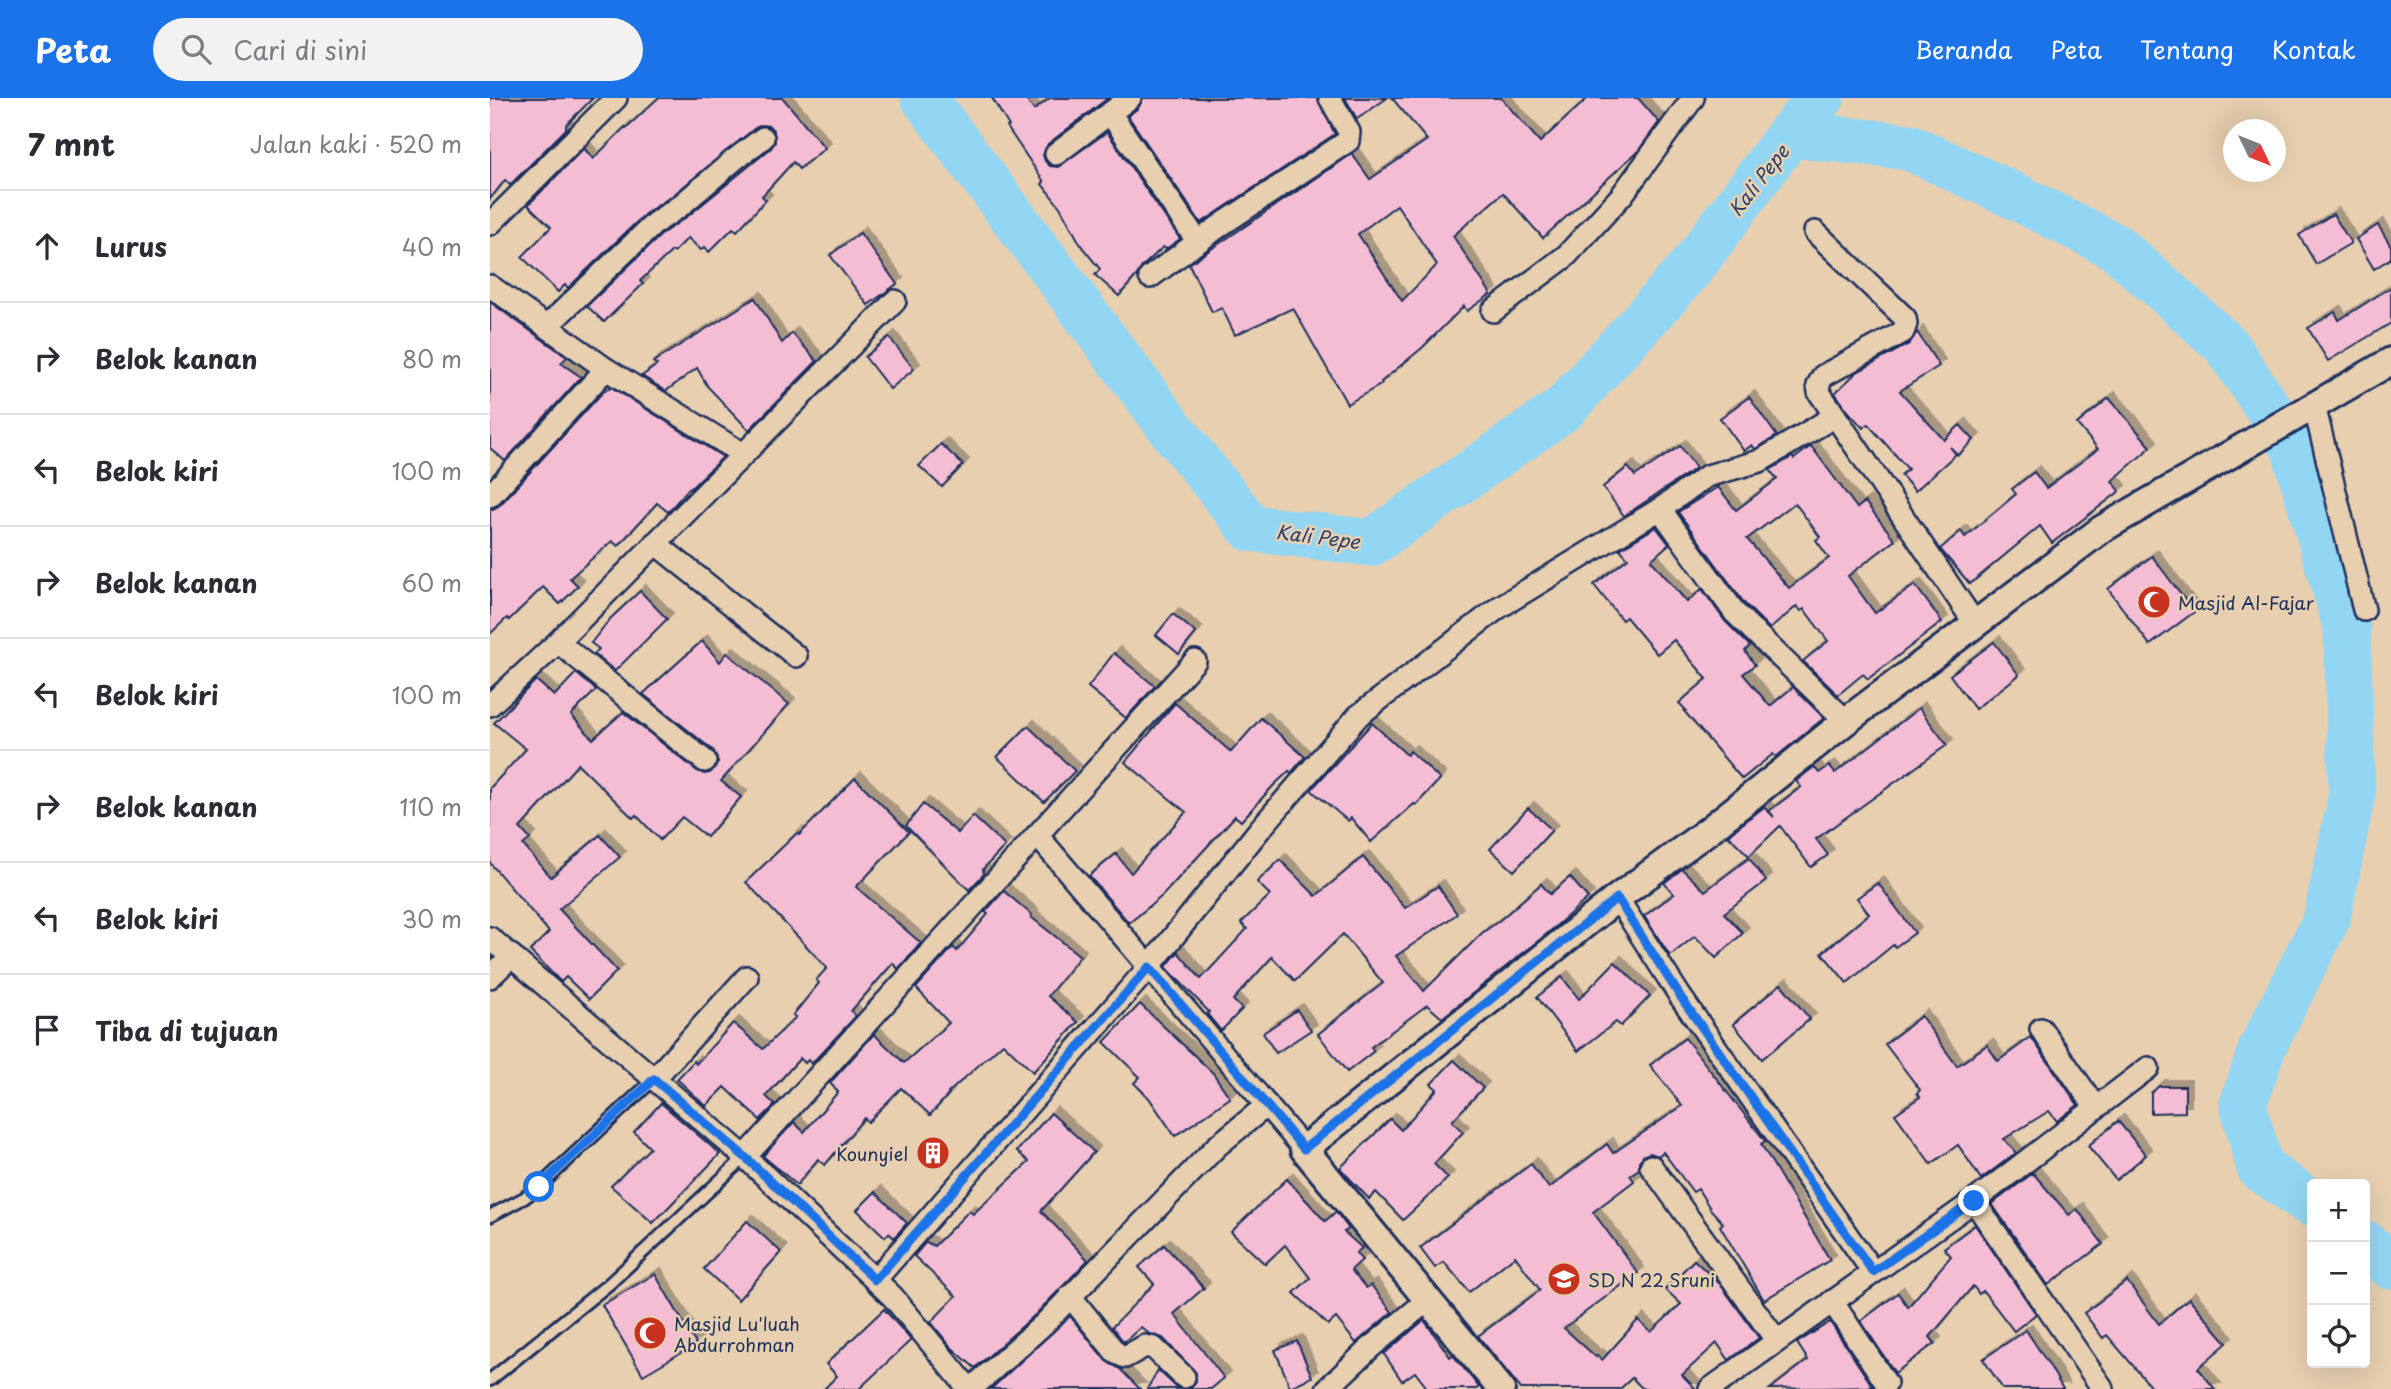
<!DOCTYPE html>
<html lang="id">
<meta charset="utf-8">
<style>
body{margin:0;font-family:"Playpen Sans",sans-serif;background:#f2f2f3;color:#2b2b33}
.controls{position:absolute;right:21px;bottom:21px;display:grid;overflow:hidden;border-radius:7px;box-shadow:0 7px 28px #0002}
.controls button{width:63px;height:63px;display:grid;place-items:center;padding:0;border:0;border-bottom:2px solid #e1e1e2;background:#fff;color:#2b2b33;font:35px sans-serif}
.compass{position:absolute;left:1733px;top:21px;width:63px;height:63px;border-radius:50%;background:#fff;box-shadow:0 7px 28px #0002;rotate:133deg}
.stop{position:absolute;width:21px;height:21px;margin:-16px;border:5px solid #1a73e8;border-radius:50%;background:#fff}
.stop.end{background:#1a73e8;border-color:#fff;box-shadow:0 2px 7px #0008}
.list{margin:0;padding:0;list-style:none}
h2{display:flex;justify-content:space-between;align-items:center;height:91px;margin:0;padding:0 28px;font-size:30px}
h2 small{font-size:23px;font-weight:400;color:#7c7c81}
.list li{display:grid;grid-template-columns:46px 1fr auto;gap:21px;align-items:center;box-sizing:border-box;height:112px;padding:0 28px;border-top:2px solid #e1e1e2}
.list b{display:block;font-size:26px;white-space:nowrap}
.list em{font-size:23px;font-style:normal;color:#7c7c81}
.icon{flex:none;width:38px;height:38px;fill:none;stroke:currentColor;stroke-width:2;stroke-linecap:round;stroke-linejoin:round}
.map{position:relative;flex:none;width:1901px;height:1291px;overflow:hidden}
header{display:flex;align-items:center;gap:42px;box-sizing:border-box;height:98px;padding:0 35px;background:#1a73e8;color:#fff}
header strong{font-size:33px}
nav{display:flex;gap:38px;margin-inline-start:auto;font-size:24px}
.search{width:490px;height:63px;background:#f2f2f3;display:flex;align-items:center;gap:18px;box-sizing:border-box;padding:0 24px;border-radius:38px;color:#7c7c81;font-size:26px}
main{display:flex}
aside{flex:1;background:#fff}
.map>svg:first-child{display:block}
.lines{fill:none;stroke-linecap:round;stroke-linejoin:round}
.river{stroke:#92d6f4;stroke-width:47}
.building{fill:#f5bdd3;stroke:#1b2f5e;stroke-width:2;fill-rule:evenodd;filter:url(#shadow)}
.service-casing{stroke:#1b2f5e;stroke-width:16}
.minor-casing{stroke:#1b2f5e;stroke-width:26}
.tertiary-casing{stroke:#1b2f5e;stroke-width:32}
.service{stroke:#e7cfb0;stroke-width:10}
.minor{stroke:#e7cfb0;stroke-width:21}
.tertiary{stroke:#e7cfb0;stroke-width:26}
.route{stroke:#1a73e8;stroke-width:9}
.labels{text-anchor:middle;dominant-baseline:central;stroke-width:5;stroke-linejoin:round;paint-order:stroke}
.poi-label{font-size:18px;fill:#1b2f5e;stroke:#e7cfb0;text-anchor:start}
.water-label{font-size:19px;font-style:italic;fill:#27406d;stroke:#e7cfb0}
</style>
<header>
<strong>Peta</strong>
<div class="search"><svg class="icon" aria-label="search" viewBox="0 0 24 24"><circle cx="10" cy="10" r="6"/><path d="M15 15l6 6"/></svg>Cari di sini</div>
<nav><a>Beranda</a><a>Peta</a><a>Tentang</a><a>Kontak</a></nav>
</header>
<main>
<aside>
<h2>7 mnt<small>Jalan kaki · 520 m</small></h2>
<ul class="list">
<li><svg class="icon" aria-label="ahead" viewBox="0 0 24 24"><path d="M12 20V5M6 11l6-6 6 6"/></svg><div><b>Lurus</b></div><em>40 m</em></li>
<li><svg class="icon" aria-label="right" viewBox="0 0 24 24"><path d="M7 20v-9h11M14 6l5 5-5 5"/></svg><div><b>Belok kanan</b></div><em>80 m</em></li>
<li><svg class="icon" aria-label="left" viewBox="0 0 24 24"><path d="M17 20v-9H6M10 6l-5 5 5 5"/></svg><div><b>Belok kiri</b></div><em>100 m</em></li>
<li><svg class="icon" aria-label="right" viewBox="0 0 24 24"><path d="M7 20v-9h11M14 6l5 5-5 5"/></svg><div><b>Belok kanan</b></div><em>60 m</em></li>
<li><svg class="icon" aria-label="left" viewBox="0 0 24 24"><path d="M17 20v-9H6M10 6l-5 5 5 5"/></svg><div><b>Belok kiri</b></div><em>100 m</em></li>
<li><svg class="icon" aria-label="right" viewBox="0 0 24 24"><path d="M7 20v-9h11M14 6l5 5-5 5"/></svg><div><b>Belok kanan</b></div><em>110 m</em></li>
<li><svg class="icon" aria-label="left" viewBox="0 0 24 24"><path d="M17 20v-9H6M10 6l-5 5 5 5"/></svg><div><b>Belok kiri</b></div><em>30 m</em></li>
<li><svg class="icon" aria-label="arrive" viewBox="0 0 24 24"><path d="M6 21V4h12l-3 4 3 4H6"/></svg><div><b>Tiba di tujuan</b></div></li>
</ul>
</aside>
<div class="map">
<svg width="1901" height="1291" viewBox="0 0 1901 1291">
<defs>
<filter id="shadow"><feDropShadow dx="6" dy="-6" stdDeviation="0" flood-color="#0004"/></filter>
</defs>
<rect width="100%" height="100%" fill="#e7cfb0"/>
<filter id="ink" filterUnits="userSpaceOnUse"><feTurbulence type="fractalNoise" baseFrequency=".0143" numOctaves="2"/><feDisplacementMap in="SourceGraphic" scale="14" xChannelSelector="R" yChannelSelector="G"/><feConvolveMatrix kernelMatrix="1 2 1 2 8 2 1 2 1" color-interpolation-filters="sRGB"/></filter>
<g filter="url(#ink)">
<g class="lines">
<g class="river">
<path d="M434,0L683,333L761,430L881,445L1073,311L1200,171L1300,36L1331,0"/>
<path d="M1300,36L1419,49L1527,99L1627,150L1735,246L1804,349L1857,531L1862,696L1837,820L1773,948L1753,1006L1770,1070L1822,1106"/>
<path d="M1875,1146L1901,1168"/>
</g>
</g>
<g class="building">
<path d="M0,0H103L76,27V31L20,87L15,82L0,101Z"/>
<path d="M168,0H293L335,50L309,71L303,64L272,98L276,102L247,133L243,130L219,154L215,149L211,152L198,140L184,154L182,153L150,183L153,186L114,224L97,208L173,135L198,118L281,50L285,44L284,33L279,28L272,27L265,30L182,98L156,115L78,190L75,187L68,194L32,159L61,129L38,107L94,50L103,61L135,29L136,30Z"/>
<path d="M502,0H535L544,12L560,0H618L558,46L553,57L555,63L560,68L568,69L617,34L690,141L676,151L673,149L652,169L647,177L629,198L605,177L610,171L592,149L570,109L552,86L554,84L517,29L519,28Z"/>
<path d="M653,0H827L845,36L711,125L638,18L648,10Z"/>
<path d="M855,0H897L867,21Z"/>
<path d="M902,0H1011L1050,44L1098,0H1148L1169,24L1148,53L1053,140L1013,95L963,138L1001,196L977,213L974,208L932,250L891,284L892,286L857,306L803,210L745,237L732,210L722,214L699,166L862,56L880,81L937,42ZM907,107L947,167L912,203L868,136Z"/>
<path d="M1843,116L1861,145L1826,166L1809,137Z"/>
<path d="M1888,127L1901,148V160L1884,171L1866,141Z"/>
<path d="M370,135L407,186L378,207L340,157Z"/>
<path d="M1901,189V225L1838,263L1818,230L1845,214L1849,222Z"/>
<path d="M265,200L292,245L302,235L327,263L259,332L218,289L207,270L176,293L152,278L167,267L163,264Z"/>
<path d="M0,204L77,259L71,265L91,279L15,363L0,350Z"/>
<path d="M1427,234L1449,268L1410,293L1454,342L1470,327L1484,342L1468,357L1460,349L1466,356L1425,393L1411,377L1418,371L1378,326L1373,330L1358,313L1345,295L1367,274L1419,246Z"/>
<path d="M399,239L424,271L400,291L375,259Z"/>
<path d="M121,289L233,359L200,391L199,390L178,414L167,405L128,448L122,443L80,480L88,488L70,506L53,489L19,522L17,520L0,536V413L10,407L112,295Z"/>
<path d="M1259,299L1287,338L1265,351L1262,347L1254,353L1230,320Z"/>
<path d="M1619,300L1661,349L1622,383L1630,393L1562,445L1550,428L1480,486L1450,451L1471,433L1475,439L1526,396L1522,391L1544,374L1556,390L1608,351L1587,326Z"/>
<path d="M451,346L473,367L452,389L429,368Z"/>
<path d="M1190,348L1206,370L1134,418L1113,389L1138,369L1145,378Z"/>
<path d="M1321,348L1367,410L1375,404L1405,442L1358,478L1385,515L1425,487L1452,524L1378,581L1373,576L1348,597L1313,563L1338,543L1314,511L1311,513L1307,508L1280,531L1255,506L1188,414L1228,389L1246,412L1287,381L1280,372L1302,359L1304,361ZM1305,405L1330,439L1326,442L1339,460L1299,490L1257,441Z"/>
<path d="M1166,429L1179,446L1161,462L1197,504L1212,491L1235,523L1260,548L1255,553L1265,567L1253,576L1280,608L1303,589L1334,620L1286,659L1283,656L1252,681L1194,613L1196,612L1189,605L1217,581L1184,542L1167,556L1136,519L1132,522L1104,487L1138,460L1130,451Z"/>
<path d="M1662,458L1704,514L1660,547L1618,491Z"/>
<path d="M150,493L177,521L125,573L104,556L109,551L101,545L120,521Z"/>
<path d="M683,516L706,535L689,556L666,537Z"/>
<path d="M212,543L230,564L237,555L299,606L231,683L251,699L217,739L192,719L170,742L146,717L143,720L88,666L30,730L40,741L33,747L61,779L110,737L130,759L69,811L127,873L99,901L76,879L71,884L40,853L59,834L0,765V690L36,651L4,625L46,582L64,598L86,575L106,592L81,617L103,641L133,614L207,673L214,676L220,675L228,664L224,653L153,596Z"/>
<path d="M1504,544L1529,577L1485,611L1460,577Z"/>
<path d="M624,555L665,588L636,620L598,589Z"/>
<path d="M685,605L741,654L771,620L815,659L801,675L799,673L783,688L751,723L745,718L672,798L639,825L599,778L626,756L641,775L696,714L635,664Z"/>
<path d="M1429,610L1457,647L1326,741L1338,757L1321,769L1290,728L1259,758L1238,737L1274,709L1284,719L1279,713L1311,689L1306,683L1324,669L1329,675L1339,668L1345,675Z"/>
<path d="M882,625L917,657L920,653L950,681L926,707L924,706L881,744L861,720L858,723L821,692Z"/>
<path d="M538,628L585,673L554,704L507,659Z"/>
<path d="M365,680L419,734L366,789L431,845L408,871L403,865L361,913L366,918L321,966L318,962L315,965L310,960L276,998L285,1007L270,1022L235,989L216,1008L187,981L204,963L206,966L243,925L273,951L306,919L303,917L329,885L326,882L337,870L256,784L307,735L309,737Z"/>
<path d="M433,706L468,735L483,718L515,748L493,771L494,776L479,792L416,728Z"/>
<path d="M1038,710L1062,732L1024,773L1000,751Z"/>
<path d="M873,759L915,810L948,788L967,816L906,858L934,893L992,835L1010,822L1051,786L1060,796L1080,779L1098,800L1058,835L952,920L937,907L881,949L884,953L857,974L828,936L893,885L853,836L805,883L782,859L743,902L752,911L731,933L717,916L719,914L676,869L688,854L711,881L757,831L751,825L780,797L767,784L790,762L826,798Z"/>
<path d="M1259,760L1276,783L1234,815L1253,835L1226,860L1205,838L1180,858L1154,818L1184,796L1174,785L1192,771L1215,793Z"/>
<path d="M1388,785L1425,835L1405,849L1403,847L1357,885L1332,855L1379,816L1367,800Z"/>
<path d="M514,793L542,817L541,819L590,858L558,898L588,924L543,974L513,945L458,995L459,996L440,1017L411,990L378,1024L374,1020L335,1067L328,1061L307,1087L273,1058L304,1024L314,1034L348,994L340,985L384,936L414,965L459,925L426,890L463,849L467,853L498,816L495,814Z"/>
<path d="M1125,864L1160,898L1131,928L1126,924L1088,953L1047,899L1072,879L1089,901Z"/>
<path d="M1291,886L1320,921L1272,961L1243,926Z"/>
<path d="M650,906L723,975L740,1000L685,1038L659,1000L644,985L650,979L614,944Z"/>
<path d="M807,912L821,932L786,955L773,935Z"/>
<path d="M1431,918L1467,968L1497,947L1508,963L1541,939L1588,1007L1567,1023L1559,1013L1514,1041L1526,1055L1491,1081L1468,1047L1441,1066L1405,1016L1430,999L1427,995L1430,992L1395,946Z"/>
<path d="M1195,940L1275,1043L1271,1046L1340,1162L1274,1202L1230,1128L1233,1125L1221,1112L1208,1091L1203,1094L1173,1054L1168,1058L1160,1055L1154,1057L1149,1063V1071L1140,1077L1144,1083L1103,1114L1148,1175L1074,1230L1106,1259L1107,1257L1112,1262L1148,1222L1161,1234L1191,1206L1175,1191L1204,1162L1230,1186L1269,1240L1239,1262L1227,1245L1192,1277L1206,1291H1153L1142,1280L1130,1291H1031L988,1238L1050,1192L1025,1158L979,1194L954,1164L945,1170L930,1150L1041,1066L1059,1090L1117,1046L1123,1055L1192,1008L1160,967Z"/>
<path d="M964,962L993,990L962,1023L973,1034L944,1066L958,1080L913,1122L886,1094L879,1101L850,1070L900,1021L911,1032L947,991L941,986Z"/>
<path d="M1669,988H1695V1014L1661,1015V995Z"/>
<path d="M171,1005L230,1056L163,1125L121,1088L160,1050L144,1034Z"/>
<path d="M561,1015L604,1054L551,1113L598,1162L546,1216L485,1270L461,1249L441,1224L466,1198L424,1158L436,1144L444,1148L479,1113L483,1116L539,1064L527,1053Z"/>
<path d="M1628,1023L1656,1057L1626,1082L1598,1048Z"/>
<path d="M1543,1075L1579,1117L1587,1111L1613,1146L1558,1187L1502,1106Z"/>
<path d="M797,1081L835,1123L846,1114L859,1131L854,1134L872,1150L866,1155L872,1162L861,1172L876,1190L881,1187L902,1214L866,1245L846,1220L838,1227L804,1195L820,1180L795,1147L775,1166L741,1134Z"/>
<path d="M385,1094L417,1125L404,1140L399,1135L395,1139L367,1112Z"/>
<path d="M257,1123L291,1154L248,1202L214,1171Z"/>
<path d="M1485,1127L1546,1216L1524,1233L1493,1193L1489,1196L1483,1188L1440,1239L1445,1245L1405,1275L1371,1223L1408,1195L1418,1209L1461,1158L1454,1150Z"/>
<path d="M674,1147L714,1190L684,1216L734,1280L721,1291H699L706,1283V1275L673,1240L658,1235L651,1229L634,1244L622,1229L664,1186L649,1169Z"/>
<path d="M165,1176L206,1246L153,1277L112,1207Z"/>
<path d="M1637,1183L1669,1226L1699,1200L1737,1245L1708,1270L1725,1291H1663L1617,1237L1613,1240L1594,1215Z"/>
<path d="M394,1211L421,1242L369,1291H334L347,1278L336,1266Z"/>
<path d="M580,1218L616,1263L630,1271L650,1291H501Z"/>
<path d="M934,1222L960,1259L963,1257L989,1289L986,1291H938L925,1274L912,1283L894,1256Z"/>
<path d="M1340,1224L1383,1289L1280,1291L1318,1262L1307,1245Z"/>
<path d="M1536,1232L1561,1270L1573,1291H1513L1493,1261Z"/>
<path d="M807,1243L822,1279L800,1289L785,1252Z"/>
<path d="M668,1272L685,1288L689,1291H657Z"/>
</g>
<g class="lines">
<defs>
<g id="service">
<path d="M0,1118L34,1100L49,1089L164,981"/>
<path d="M0,1282L120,1185L255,1059"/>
</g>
<g id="minor">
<path d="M620,15L708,144"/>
<path d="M566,56L640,0"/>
<path d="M0,126L126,0"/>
<path d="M1325,134L1415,220L1416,226L1413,234L1333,278L1328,287L1329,294L1486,527"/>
<path d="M660,179L731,127L858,43L859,34L840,0"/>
<path d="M0,188L116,271L253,356"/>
<path d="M1003,213L1076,158L1132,97L1203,0"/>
<path d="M56,229L165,125L190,108L244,62L273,40"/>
<path d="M1824,307L1874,512"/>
<path d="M0,398L116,271"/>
<path d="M1170,411L1245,515L1356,623"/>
<path d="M165,445L306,558"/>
<path d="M68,544L215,663"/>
<path d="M0,607L68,544L405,203"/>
<path d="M547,737L814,1051"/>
<path d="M1127,800L1190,898L1383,1174"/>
<path d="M0,840L255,1059L705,563"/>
<path d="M0,879L22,858"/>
<path d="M1551,931L1606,1010"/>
<path d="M164,981L257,879"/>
<path d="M255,1059L403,1199L479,1291"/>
<path d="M1161,1068L1287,1243"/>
<path d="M1484,1103L1613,1291"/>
<path d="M385,1182L659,869L770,731L868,618L1008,510L1170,411L1217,378L1270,363L1345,318"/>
<path d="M580,1198L626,1255L635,1259L655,1248L664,1250L694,1279"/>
<path d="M1342,1203L1396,1285"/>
<path d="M481,1291L555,1225L727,1048L777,1007"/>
<path d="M837,1291L881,1249L939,1201"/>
<path d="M1220,1291L1484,1103L1658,970"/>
</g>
<path id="tertiary" d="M1011,1291L814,1051L1127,800L1219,732L1356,623L1612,431L1901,263"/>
</defs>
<use href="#service" class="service-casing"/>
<use href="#minor" class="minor-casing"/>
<use href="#tertiary" class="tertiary-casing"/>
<use href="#service" class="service"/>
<use href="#minor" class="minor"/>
<use href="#tertiary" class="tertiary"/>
</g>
</g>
<g class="lines" filter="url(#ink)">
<path class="route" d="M49,1089L164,981L255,1059L385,1182L659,869L814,1051L1127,800L1190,898L1383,1174L1484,1103"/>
</g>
<defs>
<symbol id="mosque-disc" viewBox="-11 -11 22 22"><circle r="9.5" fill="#c8321e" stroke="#e7cfb0"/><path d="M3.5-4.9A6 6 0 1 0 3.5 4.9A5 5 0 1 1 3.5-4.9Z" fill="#fff"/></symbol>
<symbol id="building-disc" viewBox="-11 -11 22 22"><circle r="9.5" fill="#c8321e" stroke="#e7cfb0"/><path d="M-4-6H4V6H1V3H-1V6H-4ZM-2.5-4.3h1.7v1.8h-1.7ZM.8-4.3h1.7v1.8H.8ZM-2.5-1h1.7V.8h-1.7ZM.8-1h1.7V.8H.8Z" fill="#fff"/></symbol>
<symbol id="school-disc" viewBox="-11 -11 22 22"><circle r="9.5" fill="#c8321e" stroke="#e7cfb0"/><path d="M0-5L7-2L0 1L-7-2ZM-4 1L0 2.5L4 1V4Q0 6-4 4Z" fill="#fff"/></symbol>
</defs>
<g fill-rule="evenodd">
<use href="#mosque-disc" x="1645" y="485" width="38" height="38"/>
<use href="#building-disc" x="424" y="1036" width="38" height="38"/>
<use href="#school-disc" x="1055" y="1162" width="38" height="38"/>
<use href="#mosque-disc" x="141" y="1216" width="38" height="38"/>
</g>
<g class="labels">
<g class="poi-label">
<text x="1688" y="504">Masjid Al-Fajar</text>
<text x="418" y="1055" text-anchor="end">Kounyiel</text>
<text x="1098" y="1181">SD N 22 Sruni</text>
<text x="184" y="1225">Masjid Lu'luah<tspan x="184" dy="21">Abdurrohman</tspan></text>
</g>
<g class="water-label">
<text transform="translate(1268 82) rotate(-52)">Kali Pepe</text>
<text transform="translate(828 438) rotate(7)">Kali Pepe</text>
</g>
</g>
</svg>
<div class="controls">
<button>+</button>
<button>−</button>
<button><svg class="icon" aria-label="locate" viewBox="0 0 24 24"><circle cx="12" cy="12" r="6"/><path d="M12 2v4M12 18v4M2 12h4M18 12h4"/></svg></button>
</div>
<svg class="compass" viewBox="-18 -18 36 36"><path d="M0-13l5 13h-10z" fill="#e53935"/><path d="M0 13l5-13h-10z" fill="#7c7c81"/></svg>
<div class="stop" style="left:49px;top:1089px"></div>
<div class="stop end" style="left:1484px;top:1103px"></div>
</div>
</main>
